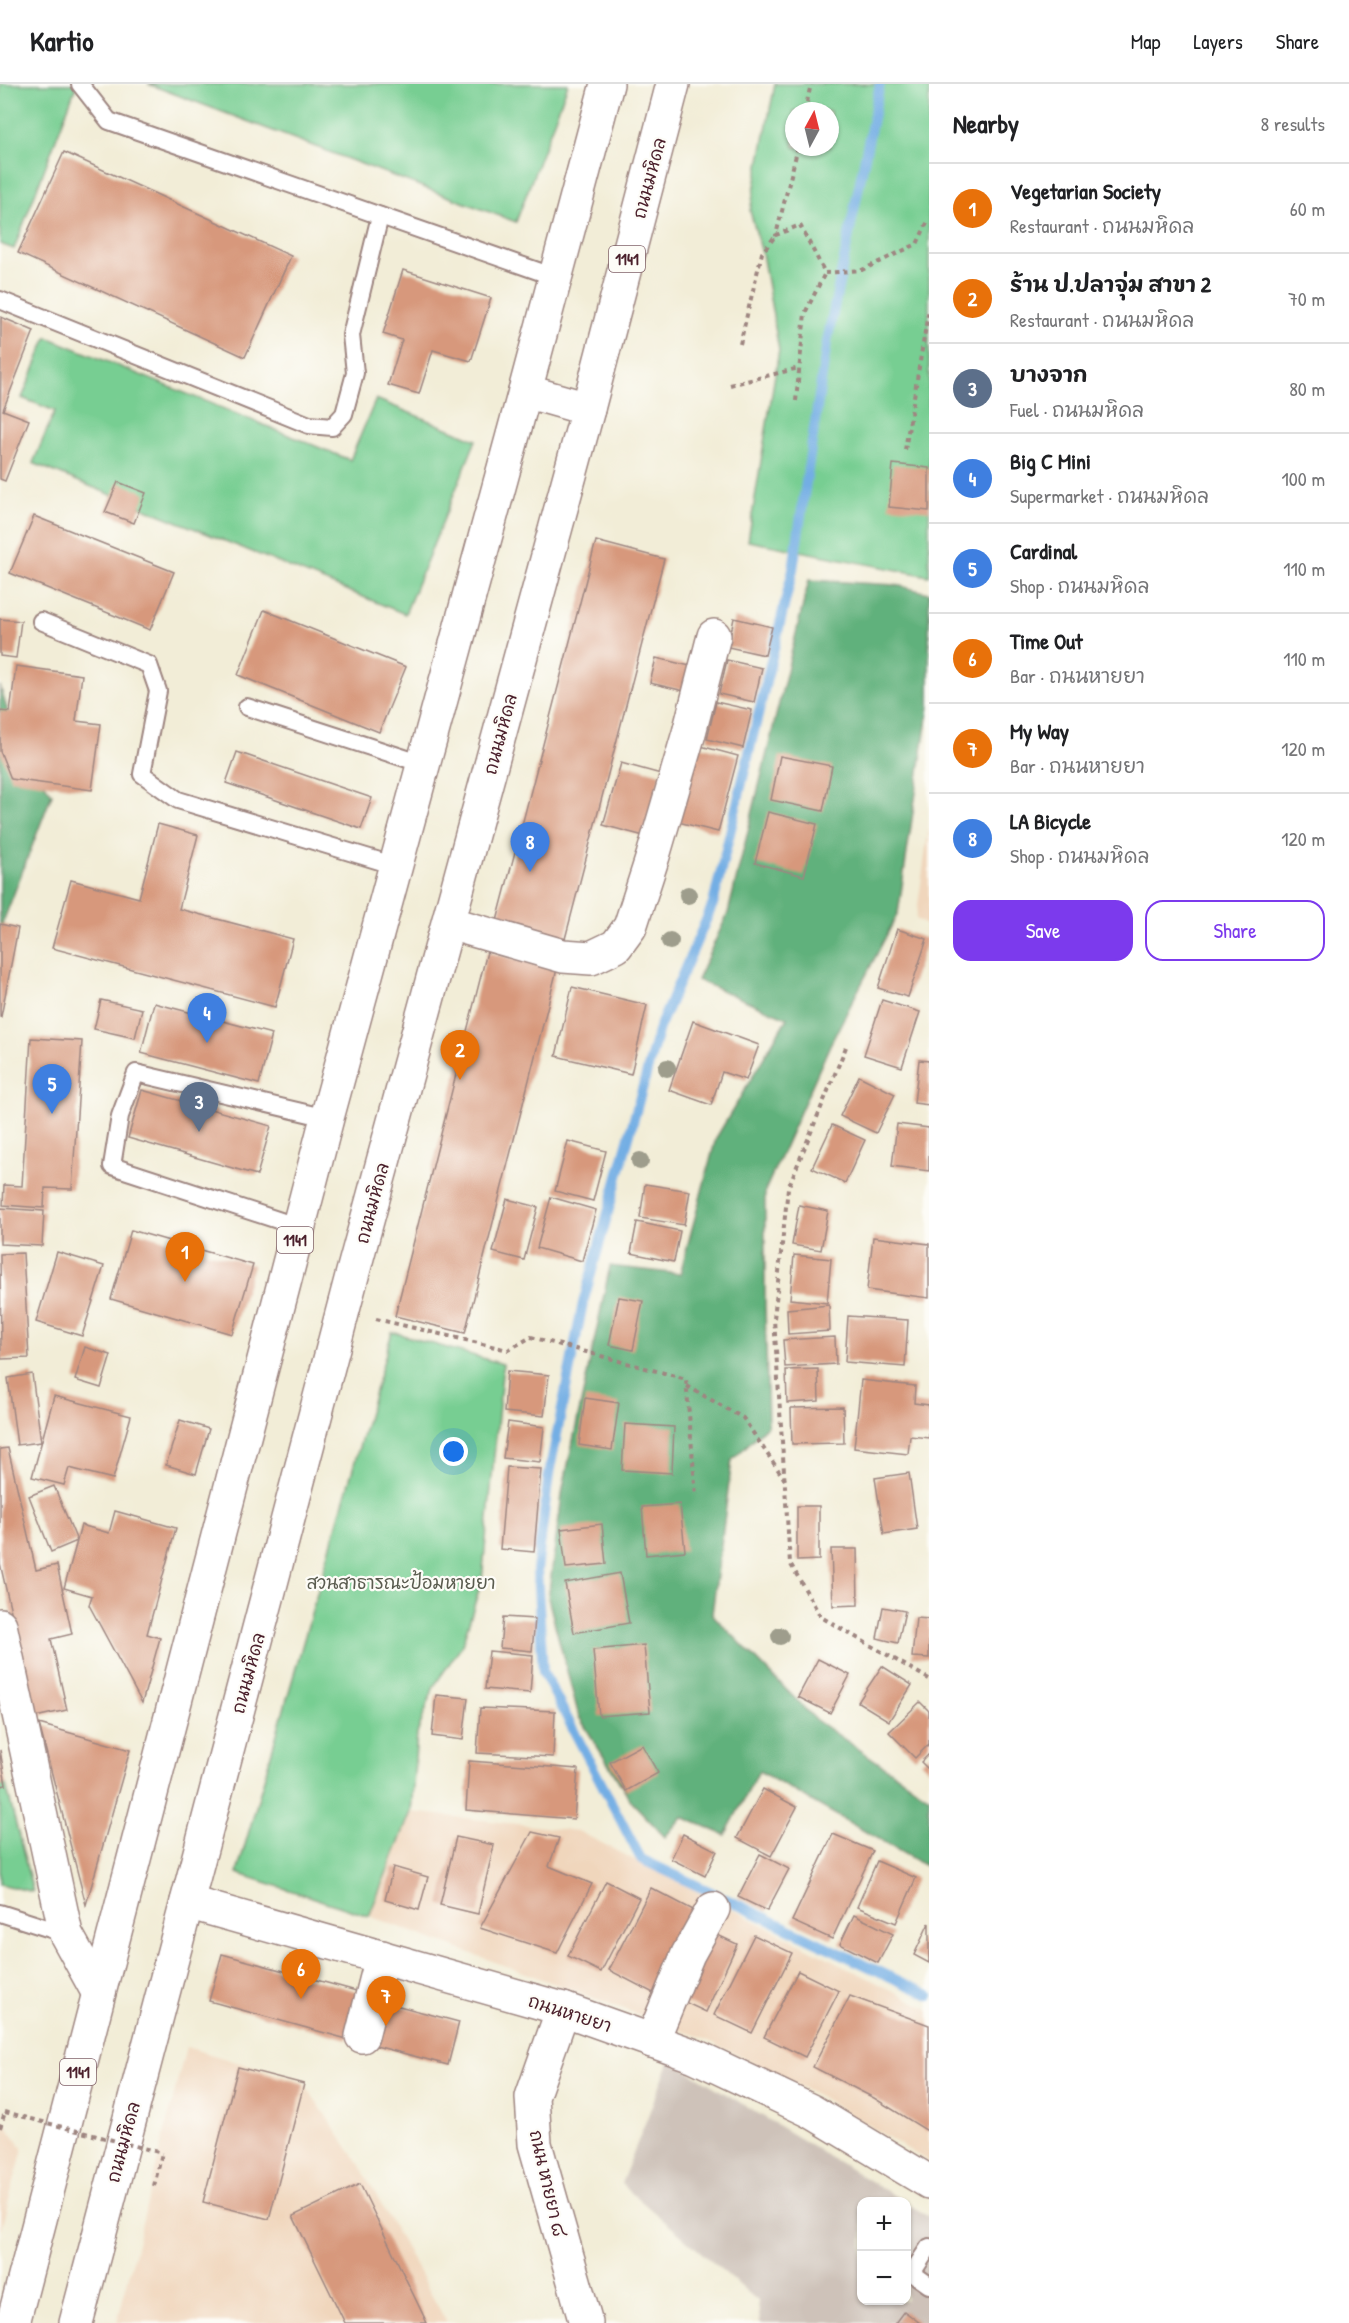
<!DOCTYPE html>
<meta charset="utf-8">
<style>
body{margin:0;font-family:"Patrick Hand","Playpen Sans Thai",sans-serif;background:#f6f6f6;color:#202124}
.controls{position:absolute;right:18px;bottom:18px;display:grid;overflow:hidden;border-radius:12px;box-shadow:0 2px 4px #0004}
.controls button{width:54px;height:54px;display:grid;place-items:center;padding:0;border:0;border-bottom:2px solid #e0e0e0;background:#fff;color:#202124;font:30px sans-serif}
.compass{position:absolute;left:785px;top:18px;width:54px;height:54px;border-radius:50%;background:#fff;box-shadow:0 2px 4px #0004;rotate:7deg}
.you{position:absolute;left:454px;top:1368px;width:21px;height:21px;margin:-15px;border:4px solid #fff;border-radius:50%;background:#1a73e8;box-shadow:0 0 0 9px #1a73e833}
.badge{display:grid;place-items:center;width:39px;height:39px;border-radius:50%;background:#7c3aed;color:#fff;font-size:20px;font-weight:700}
.pin{position:absolute;translate:-50% -50px;filter:drop-shadow(0 2px 3px #0008)}
.pin::after{content:'';position:absolute;top:32px;width:21px;height:18px;background:inherit;clip-path:polygon(0 0,100% 0,50% 100%)}
.list{margin:0;padding:0;list-style:none}
h2{display:flex;justify-content:space-between;align-items:center;height:78px;margin:0;padding:0 24px;font-size:26px}
h2 small{font-size:20px;font-weight:400;color:#757577}
.list li{display:grid;grid-template-columns:39px 1fr auto;gap:18px;align-items:center;box-sizing:border-box;height:90px;padding:0 24px;border-top:2px solid #e0e0e0}
.list b{display:block;font-size:22px;white-space:nowrap}
.list p{margin:0;font-size:20px;white-space:nowrap;color:#757577}
.list em{font-size:20px;font-style:normal;color:#757577}
.actions{display:flex;gap:12px;padding:18px 24px}
.actions a{flex:1;padding:14px 0;border:2px solid #7c3aed;border-radius:18px;text-align:center;font-size:21px;color:#7c3aed}
.actions .main{background:#7c3aed;color:#fff}
.map{position:relative;flex:none;width:929px;height:2239px;overflow:hidden}
header{display:flex;align-items:center;gap:36px;box-sizing:border-box;height:84px;padding:0 30px;background:#fff;border-bottom:2px solid #e0e0e0}
header strong{font-size:28px}
nav{display:flex;gap:33px;margin-inline-start:auto;font-size:21px}
main{display:flex}
aside{flex:1;background:#fff}
.map>svg:first-child{display:block}
.built{fill:#f0d6bc}
.industrial{fill:#cec2b9}
.green{fill:#77ce92;stroke:#60765e;stroke-width:1.5;fill-rule:evenodd}
.forest{fill:#61b17c;stroke:#566854;stroke-width:1.5}
.lines{fill:none;stroke-linecap:round;stroke-linejoin:round}
.stream{stroke:#73aee4;stroke-width:10}
.building{fill:#d7987b}
.lane-casing{stroke:#9e8681;stroke-width:20}
.street-casing{stroke:#9e8681;stroke-width:36}
.secondary-casing{stroke:#9e8681;stroke-width:36}
.primary-casing{stroke:#9e8681;stroke-width:36}
.path{stroke:#9e8681;stroke-width:4;stroke-dasharray:4.5 4.5;stroke-linecap:butt}
.lane{stroke:#fff;stroke-width:16}
.street{stroke:#fff;stroke-width:33}
.secondary{stroke:#fff;stroke-width:33}
.primary{stroke:#fff;stroke-width:33}
.path-bridge{stroke:#9e8681;stroke-width:4;stroke-dasharray:4.5 4.5;stroke-linecap:butt}
.tree{fill:#9e9d8c}
.labels{text-anchor:middle;dominant-baseline:central;stroke-width:4.5;stroke-linejoin:round;paint-order:stroke}
.shield{fill:#fdfcf7;stroke:#806168;stroke-width:1.5}
.shield-label{font-size:16px;font-weight:bold;fill:#4a1f2b}
.street-label{font-size:18px;fill:#4a1f2b;stroke:#fdfcf7}
.park-label{font-size:18px;fill:#5a5c4f;stroke:#fdfcf7}
</style>
<header>
<strong>Kartio</strong>
<nav><a>Map</a><a>Layers</a><a>Share</a></nav>
</header>
<main>
<div class="map">
<svg width="929" height="2239" viewBox="0 0 929 2239">
<rect width="100%" height="100%" fill="#fdfcf7"/>
<filter id="ink" filterUnits="userSpaceOnUse"><feTurbulence type="fractalNoise" baseFrequency=".0167" numOctaves="2"/><feDisplacementMap in="SourceGraphic" scale="12" xChannelSelector="R" yChannelSelector="G"/><feConvolveMatrix kernelMatrix="1 2 1 2 8 2 1 2 1" color-interpolation-filters="sRGB"/></filter>
<filter id="wash" filterUnits="userSpaceOnUse"><feTurbulence type="fractalNoise" baseFrequency=".008" numOctaves="4" result="noise"/><feDisplacementMap in="SourceGraphic" scale="24" xChannelSelector="R" yChannelSelector="G"/><feGaussianBlur stdDeviation="1.35" result="paint"/><feColorMatrix in="noise" values="0 0 0 0 0 0 0 0 0 0 0 0 0 0 0 0 0 1.4 0 .05"/><feComposite in="paint" operator="in"/></filter>
<g filter="url(#wash)">
<rect width="100%" height="100%" fill="#f2edd7"/>
<g class="built">
<path d="M929,743V843L916,835Z"/>
<path d="M411,1728L578,1747L929,1925V2078L820,2012L703,1954L369,1832Z"/>
<path d="M186,1963L303,1998L359,2080L447,2239H117Z"/>
<path d="M0,2032L23,2065L0,2148Z"/>
</g>
<path class="industrial" d="M670,1976L903,2117L862,2118V2216H906L907,2119L929,2133V2239H760L758,2217L621,2100Z"/>
<g class="green">
<path d="M0,0H77L14,165L0,160Z"/>
<path d="M148,0H568L516,138Z"/>
<path d="M775,0H929V492L748,457L779,266L762,169L750,127ZM794,27H830V63H794Z"/>
<path d="M47,253L350,376L376,315L476,356L405,530L33,379L55,327L22,314Z"/>
<path d="M392,1248L503,1280L482,1496L462,1561L434,1602L417,1650L411,1728L369,1832L237,1789Z"/>
<path d="M6,1701L33,1808L0,1800V1702Z"/>
</g>
<g class="forest">
<path d="M809,496L896,501L929,509V621L898,829L830,961L765,1107V1222L768,1341L732,1376L712,1530L816,1636L929,1713V1784L759,1687L725,1751L682,1733L665,1753L631,1717L579,1633L548,1514L563,1404L610,1182L680,1190L716,1054L787,934L697,896L728,829Z"/>
<path d="M0,602L18,662L52,710L0,846Z"/>
</g>
<g class="lines">
<path class="stream" d="M880,0L827,258L793,485L713,820L659,944L583,1219L549,1390L537,1486L543,1588L641,1775L929,1911"/>
</g>
<g id="blocks">
<g class="building">
<path d="M64,68L291,172L245,273L18,169Z"/>
<path d="M403,186L491,214L471,277L433,266L419,310L388,301L402,256L383,250Z"/>
<path d="M1,233L34,247L3,326L29,336L5,397L0,395Z"/>
<path d="M893,380L929,384V427L889,423Z"/>
<path d="M118,398L146,409L134,439L105,428Z"/>
<path d="M34,432L174,488L150,546L10,489Z"/>
<path d="M596,457L664,475L565,855L497,837Z"/>
<path d="M264,526L406,583L379,648L238,591Z"/>
<path d="M734,534L772,543L765,571L728,563Z"/>
<path d="M0,535L21,537L16,574L0,572Z"/>
<path d="M656,574L699,584L693,609L650,599Z"/>
<path d="M727,576L762,584L754,618L719,610Z"/>
<path d="M16,582L82,591L76,637L101,640L92,706L11,695L0,667V627L10,628Z"/>
<path d="M716,618L752,626L743,664L707,655Z"/>
<path d="M697,661L738,672L718,748L678,738Z"/>
<path d="M237,668L372,714L361,745L226,699Z"/>
<path d="M780,672L832,682L823,727L771,716Z"/>
<path d="M621,679L661,690L644,752L603,741Z"/>
<path d="M768,728L817,740L804,792L755,779Z"/>
<path d="M158,740L198,751L179,825L293,855L275,923L52,864L71,796L139,814Z"/>
<path d="M0,840L18,844L1,933H0Z"/>
<path d="M897,845L927,855L908,913L878,904Z"/>
<path d="M487,868L557,885L465,1249L395,1232Z"/>
<path d="M572,903L647,921L631,990L556,972Z"/>
<path d="M101,916L142,925L135,954L94,945Z"/>
<path d="M882,916L920,928L902,983L864,971Z"/>
<path d="M154,919L272,950L259,1000L141,969Z"/>
<path d="M693,937L759,961L746,996L722,988L711,1021L669,1006Z"/>
<path d="M31,954L82,957L72,1105L45,1104L44,1124L3,1121L4,1101L22,1102Z"/>
<path d="M919,976L929,977V1021L914,1019Z"/>
<path d="M859,992L895,1010L876,1049L840,1032Z"/>
<path d="M142,1006L271,1042L257,1091L128,1054Z"/>
<path d="M897,1040L929,1044V1087L892,1082Z"/>
<path d="M832,1041L865,1056L845,1099L812,1084Z"/>
<path d="M568,1057L606,1067L593,1117L555,1107Z"/>
<path d="M645,1100L690,1107L684,1141L640,1134Z"/>
<path d="M551,1113L596,1126L582,1177L537,1164Z"/>
<path d="M507,1115L538,1123L524,1176L493,1168Z"/>
<path d="M799,1121L828,1127L821,1166L792,1161Z"/>
<path d="M0,1124L44,1127L42,1162L0,1160Z"/>
<path d="M637,1138L680,1147L674,1178L631,1169Z"/>
<path d="M131,1146L253,1181L232,1250L111,1215Z"/>
<path d="M873,1153L929,1160V1214L867,1206Z"/>
<path d="M57,1168L104,1182L82,1252L36,1238Z"/>
<path d="M23,1169L29,1274L1,1275L0,1170Z"/>
<path d="M794,1171L831,1175L827,1219L790,1215Z"/>
<path d="M619,1213L643,1217L633,1266L609,1261Z"/>
<path d="M829,1221L830,1247L788,1250L787,1225Z"/>
<path d="M848,1232L908,1236L905,1283L845,1278Z"/>
<path d="M835,1253L836,1280L785,1283L783,1256Z"/>
<path d="M85,1263L111,1271L101,1304L75,1296Z"/>
<path d="M818,1285L819,1317L787,1319L786,1286Z"/>
<path d="M507,1287L549,1291L544,1332L504,1328Z"/>
<path d="M32,1290L41,1358L17,1361L8,1294Z"/>
<path d="M861,1296L915,1302L914,1319L929,1321V1354L910,1352L908,1370L854,1364Z"/>
<path d="M54,1312L131,1332L113,1395L69,1384L64,1401L32,1393Z"/>
<path d="M585,1314L619,1319L612,1366L579,1361Z"/>
<path d="M843,1323L844,1359L792,1360L791,1324Z"/>
<path d="M180,1336L209,1345L196,1390L166,1381Z"/>
<path d="M508,1338L544,1343L540,1378L503,1374Z"/>
<path d="M625,1340L674,1343L672,1389L622,1386Z"/>
<path d="M8,1364L36,1486L57,1481L72,1550L51,1555L67,1626L35,1633L0,1479V1365Z"/>
<path d="M507,1383L541,1385L534,1468L500,1465Z"/>
<path d="M909,1389L917,1445L884,1450L875,1394Z"/>
<path d="M54,1402L77,1457L81,1441L109,1449L115,1427L176,1444L147,1550L160,1554L142,1619L89,1521L92,1512L64,1504L77,1457L51,1468L29,1412Z"/>
<path d="M680,1420L685,1467L646,1471L642,1423Z"/>
<path d="M797,1422H819V1476L797,1477Z"/>
<path d="M602,1440L606,1480L566,1484L561,1445Z"/>
<path d="M831,1465H857L858,1521L833,1522Z"/>
<path d="M620,1489L629,1539L574,1549L565,1499Z"/>
<path d="M883,1523L905,1527L898,1559L877,1554Z"/>
<path d="M503,1533L535,1535L532,1567L500,1564Z"/>
<path d="M916,1534L929,1535V1574L912,1573Z"/>
<path d="M644,1561L650,1628L599,1632L593,1566Z"/>
<path d="M489,1567L533,1571L530,1609L485,1605Z"/>
<path d="M818,1575L850,1591L830,1629L798,1613Z"/>
<path d="M882,1582L912,1601L889,1637L858,1618Z"/>
<path d="M436,1611L468,1614L463,1656L432,1652Z"/>
<path d="M920,1618L929,1627V1660L915,1674L889,1648Z"/>
<path d="M480,1624L555,1627L553,1673L477,1669Z"/>
<path d="M39,1640L130,1666L86,1821Z"/>
<path d="M642,1661L658,1689L626,1707L610,1678Z"/>
<path d="M0,1666L6,1701L0,1702Z"/>
<path d="M929,1670V1686L921,1678Z"/>
<path d="M469,1677L578,1685L574,1735L466,1726Z"/>
<path d="M763,1705L797,1723L771,1772L737,1754Z"/>
<path d="M532,1748L559,1754L549,1782L592,1800L557,1869L480,1844Z"/>
<path d="M683,1750L717,1767L705,1792L671,1775Z"/>
<path d="M833,1750L873,1767L832,1855L792,1837Z"/>
<path d="M456,1753L494,1761L478,1830L440,1821Z"/>
<path d="M760,1770L789,1785L767,1827L738,1813Z"/>
<path d="M877,1777L916,1794L896,1839L857,1823Z"/>
<path d="M393,1783L428,1793L419,1826L385,1816Z"/>
<path d="M606,1797L639,1814L601,1888L568,1872Z"/>
<path d="M651,1804L701,1830L659,1912L609,1886Z"/>
<path d="M854,1831L893,1850L878,1879L840,1860Z"/>
<path d="M929,1839V1879L914,1871Z"/>
<path d="M709,1847L737,1860L706,1928L678,1915Z"/>
<path d="M754,1851L792,1869L752,1949L714,1931Z"/>
<path d="M222,1870L360,1908L347,1955L209,1917Z"/>
<path d="M798,1887L839,1907L805,1973L764,1953Z"/>
<path d="M850,1912L929,1941V2048L874,2014L813,1983Z"/>
<path d="M384,1918L459,1938L448,1981L372,1961Z"/>
<path d="M238,1983L304,2000L269,2135L203,2118Z"/>
<path d="M360,2100L427,2239H345L293,2132Z"/>
<path d="M904,2227L920,2239H895Z"/>
</g>
</g>
</g>
<g filter="url(#ink)">
<use href="#blocks" fill-opacity="0" stroke="#9e8681" stroke-width="1.5"/>
<g class="lines">
<defs>
<g id="lane">
<path d="M80,0L109,37L555,193"/>
<path d="M0,216L309,341L332,343L344,330L355,289L351,251L380,132"/>
<path d="M41,537L149,581L158,607L142,690L178,716L396,782"/>
<path d="M247,623L423,680"/>
<path d="M299,1143L112,1082L120,1032L136,989L327,1034"/>
<path d="M0,1829L66,1850"/>
<path d="M929,2163L912,2189L929,2201"/>
</g>
<g id="street">
<path d="M449,839L563,872L591,874L616,862L630,843L653,772L689,649L714,552"/>
<path d="M0,1541L66,1850L98,1908"/>
<path d="M563,1925L532,2013L535,2060L586,2239"/>
<path d="M362,1952L382,1873"/>
<path d="M652,1957L688,1870L713,1825"/>
</g>
<path id="secondary" d="M187,1818L563,1925L695,1972L811,2027L929,2098"/>
<g id="primary">
<path d="M525,307L588,325"/>
<path d="M13,2239L327,1034L525,307L607,0"/>
<path d="M76,2239L353,1188L588,325L673,0"/>
</g>
</defs>
<use href="#lane" class="lane-casing"/>
<use href="#street" class="street-casing"/>
<use href="#secondary" class="secondary-casing"/>
<use href="#primary" class="primary-casing"/>
<g class="path">
<path d="M805,27L811,0"/>
<path d="M798,63L776,151L800,141L825,189"/>
<path d="M825,189L862,186L917,160L929,135"/>
<path d="M740,260L762,169L776,151"/>
<path d="M730,301L799,284"/>
<path d="M796,317L805,229L825,189"/>
<path d="M905,366L929,224"/>
<path d="M846,963L788,1104L774,1235L790,1479L821,1533L929,1595"/>
<path d="M376,1235L508,1266L531,1253L686,1295L696,1412"/>
<path d="M687,1302L743,1334L785,1396"/>
<path d="M0,2044L5,2028"/>
<path d="M154,2102L162,2069"/>
</g>
<use href="#lane" class="lane"/>
<use href="#street" class="street"/>
<use href="#secondary" class="secondary"/>
<use href="#primary" class="primary"/>
<path class="path-bridge" d="M5,2028L162,2069"/>
</g>
<g class="tree">
<circle cx="688" cy="811" r="9"/>
<circle cx="670" cy="857" r="9"/>
<circle cx="667" cy="984" r="9"/>
<circle cx="640" cy="1077" r="9"/>
<circle cx="780" cy="1552" r="9"/>
</g>
</g>
<g class="labels">
<g class="shield">
<rect x="609" y="162" width="36" height="26" rx="4.5"/>
<rect x="277" y="1143" width="36" height="26" rx="4.5"/>
<rect x="60" y="1975" width="36" height="26" rx="4.5"/>
</g>
<g class="shield-label">
<text x="627" y="175">1141</text>
<text x="295" y="1156">1141</text>
<text x="78" y="1988">1141</text>
</g>
<g class="street-label">
<text transform="translate(649 94) rotate(-75)">ถนนมหิดล</text>
<text transform="translate(500 650) rotate(-75)">ถนนมหิดล</text>
<text transform="translate(372 1119) rotate(-75)">ถนนมหิดล</text>
<text transform="translate(248 1589) rotate(-75)">ถนนมหิดล</text>
<text transform="translate(570 1929) rotate(18)">ถนนหายยา</text>
<text transform="translate(123 2058) rotate(-75)">ถนนมหิดล</text>
<text transform="translate(548 2099) rotate(77)">ถนน หายยา ๘</text>
</g>
<g class="park-label">
<text x="401" y="1498">สวนสาธารณะป้อมหายยา</text>
</g>
</g>
</svg>
<div class="controls">
<button>+</button>
<button>−</button>
</div>
<svg class="compass" viewBox="-18 -18 36 36"><path d="M0-13l5 13h-10z" fill="#e53935"/><path d="M0 13l5-13h-10z" fill="#757577"/></svg>
<div class="you"></div>
<div class="pin badge" style="left:185px;top:1198px;background:#e8710a">1</div>
<div class="pin badge" style="left:460px;top:996px;background:#e8710a">2</div>
<div class="pin badge" style="left:199px;top:1048px;background:#5c6f8a">3</div>
<div class="pin badge" style="left:207px;top:959px;background:#3f7fe0">4</div>
<div class="pin badge" style="left:52px;top:1030px;background:#3f7fe0">5</div>
<div class="pin badge" style="left:301px;top:1915px;background:#e8710a">6</div>
<div class="pin badge" style="left:386px;top:1942px;background:#e8710a">7</div>
<div class="pin badge" style="left:530px;top:788px;background:#3f7fe0">8</div>
</div>
<aside>
<h2>Nearby<small>8 results</small></h2>
<ul class="list">
<li><span class="badge" style="background:#e8710a">1</span><div><b>Vegetarian Society</b><p>Restaurant · ถนนมหิดล</p></div><em>60 m</em></li>
<li><span class="badge" style="background:#e8710a">2</span><div><b>ร้าน ป.ปลาจุ่ม สาขา 2</b><p>Restaurant · ถนนมหิดล</p></div><em>70 m</em></li>
<li><span class="badge" style="background:#5c6f8a">3</span><div><b>บางจาก</b><p>Fuel · ถนนมหิดล</p></div><em>80 m</em></li>
<li><span class="badge" style="background:#3f7fe0">4</span><div><b>Big C Mini</b><p>Supermarket · ถนนมหิดล</p></div><em>100 m</em></li>
<li><span class="badge" style="background:#3f7fe0">5</span><div><b>Cardinal</b><p>Shop · ถนนมหิดล</p></div><em>110 m</em></li>
<li><span class="badge" style="background:#e8710a">6</span><div><b>Time Out</b><p>Bar · ถนนหายยา</p></div><em>110 m</em></li>
<li><span class="badge" style="background:#e8710a">7</span><div><b>My Way</b><p>Bar · ถนนหายยา</p></div><em>120 m</em></li>
<li><span class="badge" style="background:#3f7fe0">8</span><div><b>LA Bicycle</b><p>Shop · ถนนมหิดล</p></div><em>120 m</em></li>
</ul>
<div class="actions"><a class="main">Save</a><a>Share</a></div>
</aside>
</main>
